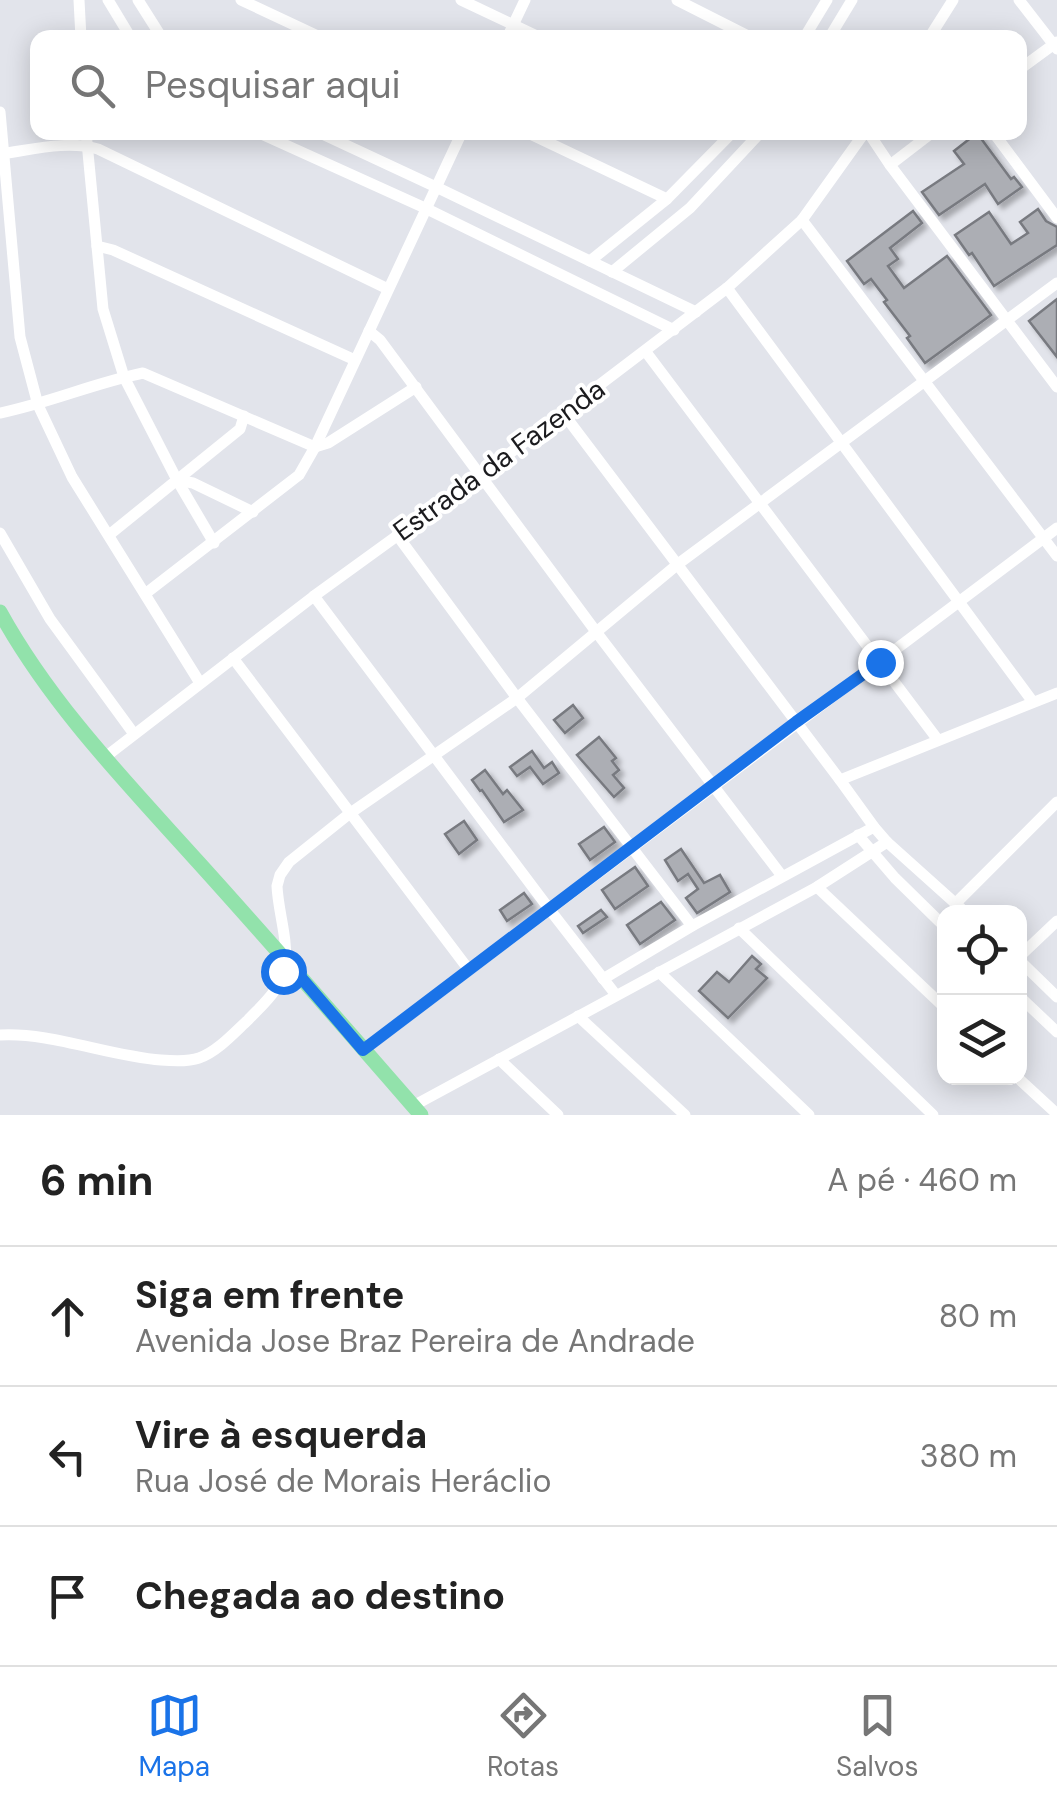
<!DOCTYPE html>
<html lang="pt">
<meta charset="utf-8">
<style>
body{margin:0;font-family:"DM Sans",sans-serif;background:#f6f6f6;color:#222}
.controls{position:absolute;right:30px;bottom:30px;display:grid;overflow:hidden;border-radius:20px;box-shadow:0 5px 25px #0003}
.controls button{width:90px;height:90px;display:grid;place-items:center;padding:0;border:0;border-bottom:2px solid #e0e0e0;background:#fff;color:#222;font:50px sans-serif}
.stop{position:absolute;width:30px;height:30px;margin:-22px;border:8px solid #1a73e8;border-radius:50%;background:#fff}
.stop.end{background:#1a73e8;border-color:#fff;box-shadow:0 2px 10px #0008}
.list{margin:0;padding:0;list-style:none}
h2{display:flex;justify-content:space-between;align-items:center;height:130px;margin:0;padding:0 40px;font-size:42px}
h2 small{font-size:32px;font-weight:400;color:#767676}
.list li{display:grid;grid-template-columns:65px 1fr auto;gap:30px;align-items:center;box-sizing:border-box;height:140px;padding:0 40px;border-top:2px solid #e0e0e0}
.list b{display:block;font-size:38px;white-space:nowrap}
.list p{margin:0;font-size:32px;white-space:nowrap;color:#767676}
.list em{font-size:32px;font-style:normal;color:#767676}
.icon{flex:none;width:55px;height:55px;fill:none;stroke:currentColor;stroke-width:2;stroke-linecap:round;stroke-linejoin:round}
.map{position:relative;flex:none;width:1057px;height:1115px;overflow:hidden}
.search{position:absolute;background:#fff;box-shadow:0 5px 25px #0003;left:30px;right:30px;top:30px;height:110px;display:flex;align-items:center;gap:25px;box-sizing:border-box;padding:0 35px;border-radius:20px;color:#767676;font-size:38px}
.sheet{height:550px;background:#fff}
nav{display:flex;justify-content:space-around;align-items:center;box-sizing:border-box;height:140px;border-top:2px solid #e0e0e0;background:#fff;font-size:28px;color:#767676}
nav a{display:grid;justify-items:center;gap:5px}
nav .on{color:#1a73e8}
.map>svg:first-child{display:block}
.building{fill:#acaeb4;stroke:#787a80;stroke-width:2.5;filter:url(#shadow)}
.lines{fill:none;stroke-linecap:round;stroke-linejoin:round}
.minor{stroke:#fff;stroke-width:11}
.major{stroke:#92e2ab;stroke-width:15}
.route{stroke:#1a73e8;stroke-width:12}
.labels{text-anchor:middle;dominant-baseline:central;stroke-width:8;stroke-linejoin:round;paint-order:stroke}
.street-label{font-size:28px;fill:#1b1b1e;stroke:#fff}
</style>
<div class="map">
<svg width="1057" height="1115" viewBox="0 0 1057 1115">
<defs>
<filter id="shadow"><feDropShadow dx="4.5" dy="4.5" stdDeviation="2.5" flood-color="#0004"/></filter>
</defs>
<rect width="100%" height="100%" fill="#e2e4eb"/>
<g class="building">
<path d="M977,133L1011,179L1014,177L1022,187L998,204L985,184L939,215L922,192L964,164L954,151Z"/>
<path d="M1038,209L1046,221L1057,227V245L994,286L972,253L969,255L955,235L989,212L1011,244L1028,233L1020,222Z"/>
<path d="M913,211L922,223L890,248L898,259L888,266L904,288L947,256L991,315L925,363L907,338L910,336L884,302L887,300L871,279L864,284L847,261Z"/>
<path d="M1057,299V357L1029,321Z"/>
<path d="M573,705L583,718L565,733L554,720Z"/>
<path d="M599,737L616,758L612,761L619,770L613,775L624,788L614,797L577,755Z"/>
<path d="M532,751L544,768L552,762L559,773L543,784L530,767L517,776L510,767Z"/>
<path d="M485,770L503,794L507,790L523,810L504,822L482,790L480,791L472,780Z"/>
<path d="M464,821L477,840L459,854L445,834Z"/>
<path d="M604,827L615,842L590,860L579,844Z"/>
<path d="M681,849L704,883L720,875L730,892L697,913L686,898L698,889L688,874L678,881L665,860Z"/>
<path d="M635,867L648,886L615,909L602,890Z"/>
<path d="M524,893L532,904L507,921L500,910Z"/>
<path d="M661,902L675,920L640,944L627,925Z"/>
<path d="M601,910L607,917L583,933L578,926Z"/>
<path d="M752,956L761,964L756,969L767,978L728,1018L699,991L717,972L729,982Z"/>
</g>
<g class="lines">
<g class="minor">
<path d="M79,0L81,38"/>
<path d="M108,0L131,38"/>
<path d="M138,0L162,38"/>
<path d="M241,0L322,38"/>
<path d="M461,0L541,38"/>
<path d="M677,0L752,38"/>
<path d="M1019,0L1057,49"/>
<path d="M507,38L525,0"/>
<path d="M804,38L827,0"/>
<path d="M829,38L852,0"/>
<path d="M929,38L953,0"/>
<path d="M1020,69L1057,42"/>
<path d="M0,112L20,337L38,405L72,477L200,683"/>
<path d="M86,132L103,309L124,377L177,480L214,543"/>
<path d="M257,132L425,208L674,330"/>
<path d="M318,132L436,187L696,312"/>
<path d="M526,132L667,199"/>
<path d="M868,132L890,165L1057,387"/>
<path d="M993,132L1057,218"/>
<path d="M0,154C32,150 66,140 98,149L388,289"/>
<path d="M890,165L933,132"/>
<path d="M802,220L1057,556"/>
<path d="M97,246L113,250L355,360"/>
<path d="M590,261L667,199L733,132"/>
<path d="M612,272L690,208L761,132"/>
<path d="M727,288L1033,702"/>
<path d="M369,331L380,340L597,633L782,876"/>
<path d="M646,352L938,740"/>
<path d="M0,413C49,403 94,383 143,373L315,447L328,443L416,387"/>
<path d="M563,413L840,780L874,827L887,842L965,912"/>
<path d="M177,480L193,483L253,512"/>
<path d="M0,533L50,619L134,734"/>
<path d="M109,535L240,429L244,416"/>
<path d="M397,535L517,698L692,926"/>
<path d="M145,594L299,475L315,447L462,132"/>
<path d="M314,596L550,910L616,995"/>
<path d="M233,658L469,970"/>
<path d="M104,758L314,596L481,475L727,288L802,220L865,132"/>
<path d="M840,780L1057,693"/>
<path d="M858,835L895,878L944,926"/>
<path d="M817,887L944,1007"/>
<path d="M955,904L1057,802"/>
<path d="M739,928L933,1115"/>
<path d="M1020,956L1057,921"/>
<path d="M1020,961L1057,997"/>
<path d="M659,972L809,1115"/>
<path d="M603,979L692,926L874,827"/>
<path d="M1020,997L1057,1032"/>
<path d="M578,1016L685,1115"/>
<path d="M0,1035C51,1032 108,1056 161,1060C173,1061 188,1062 199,1058C217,1052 235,1032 248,1020C265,1002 282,989 285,963C288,938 278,911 277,886L280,875L289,862L349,814L517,698L678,564L1057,283"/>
<path d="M363,1050L1057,528"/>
<path d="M499,1059L558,1115"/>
<path d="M1018,1078L1057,1114"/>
<path d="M413,1106L817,887L887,842"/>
</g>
<path class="major" d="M0,612C51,705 128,784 199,863C274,946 347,1030 421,1115"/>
</g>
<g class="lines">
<path class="route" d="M283,971L286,960L363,1050L796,722L880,662"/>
</g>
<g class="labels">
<g class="street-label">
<text transform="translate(499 460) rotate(-36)">Estrada da Fazenda</text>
</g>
</g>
</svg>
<div class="controls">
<button><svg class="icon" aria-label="locate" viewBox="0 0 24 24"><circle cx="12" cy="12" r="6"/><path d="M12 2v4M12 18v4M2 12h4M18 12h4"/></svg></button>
<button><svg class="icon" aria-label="layers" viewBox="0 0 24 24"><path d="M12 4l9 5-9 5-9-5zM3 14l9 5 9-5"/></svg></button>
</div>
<div class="stop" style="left:283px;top:971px"></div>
<div class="stop end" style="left:880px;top:662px"></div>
<div class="search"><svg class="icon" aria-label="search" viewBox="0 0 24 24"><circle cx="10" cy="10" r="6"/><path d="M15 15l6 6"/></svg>Pesquisar aqui</div>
</div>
<section class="sheet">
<h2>6 min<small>A pé · 460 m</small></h2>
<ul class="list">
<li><svg class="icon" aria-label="ahead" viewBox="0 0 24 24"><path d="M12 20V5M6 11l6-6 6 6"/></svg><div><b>Siga em frente</b><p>Avenida Jose Braz Pereira de Andrade</p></div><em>80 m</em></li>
<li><svg class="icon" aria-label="left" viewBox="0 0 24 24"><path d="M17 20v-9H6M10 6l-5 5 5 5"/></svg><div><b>Vire à esquerda</b><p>Rua José de Morais Heráclio</p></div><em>380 m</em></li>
<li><svg class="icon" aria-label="arrive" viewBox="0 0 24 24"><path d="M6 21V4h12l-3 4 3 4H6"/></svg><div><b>Chegada ao destino</b></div></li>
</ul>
</section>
<nav>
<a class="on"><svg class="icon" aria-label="map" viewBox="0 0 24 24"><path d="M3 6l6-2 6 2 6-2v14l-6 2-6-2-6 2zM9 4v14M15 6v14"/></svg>Mapa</a>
<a><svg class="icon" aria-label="directions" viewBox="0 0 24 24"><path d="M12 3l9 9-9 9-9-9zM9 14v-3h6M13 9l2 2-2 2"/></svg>Rotas</a>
<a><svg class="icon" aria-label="saved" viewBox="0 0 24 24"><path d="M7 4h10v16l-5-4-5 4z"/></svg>Salvos</a>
</nav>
